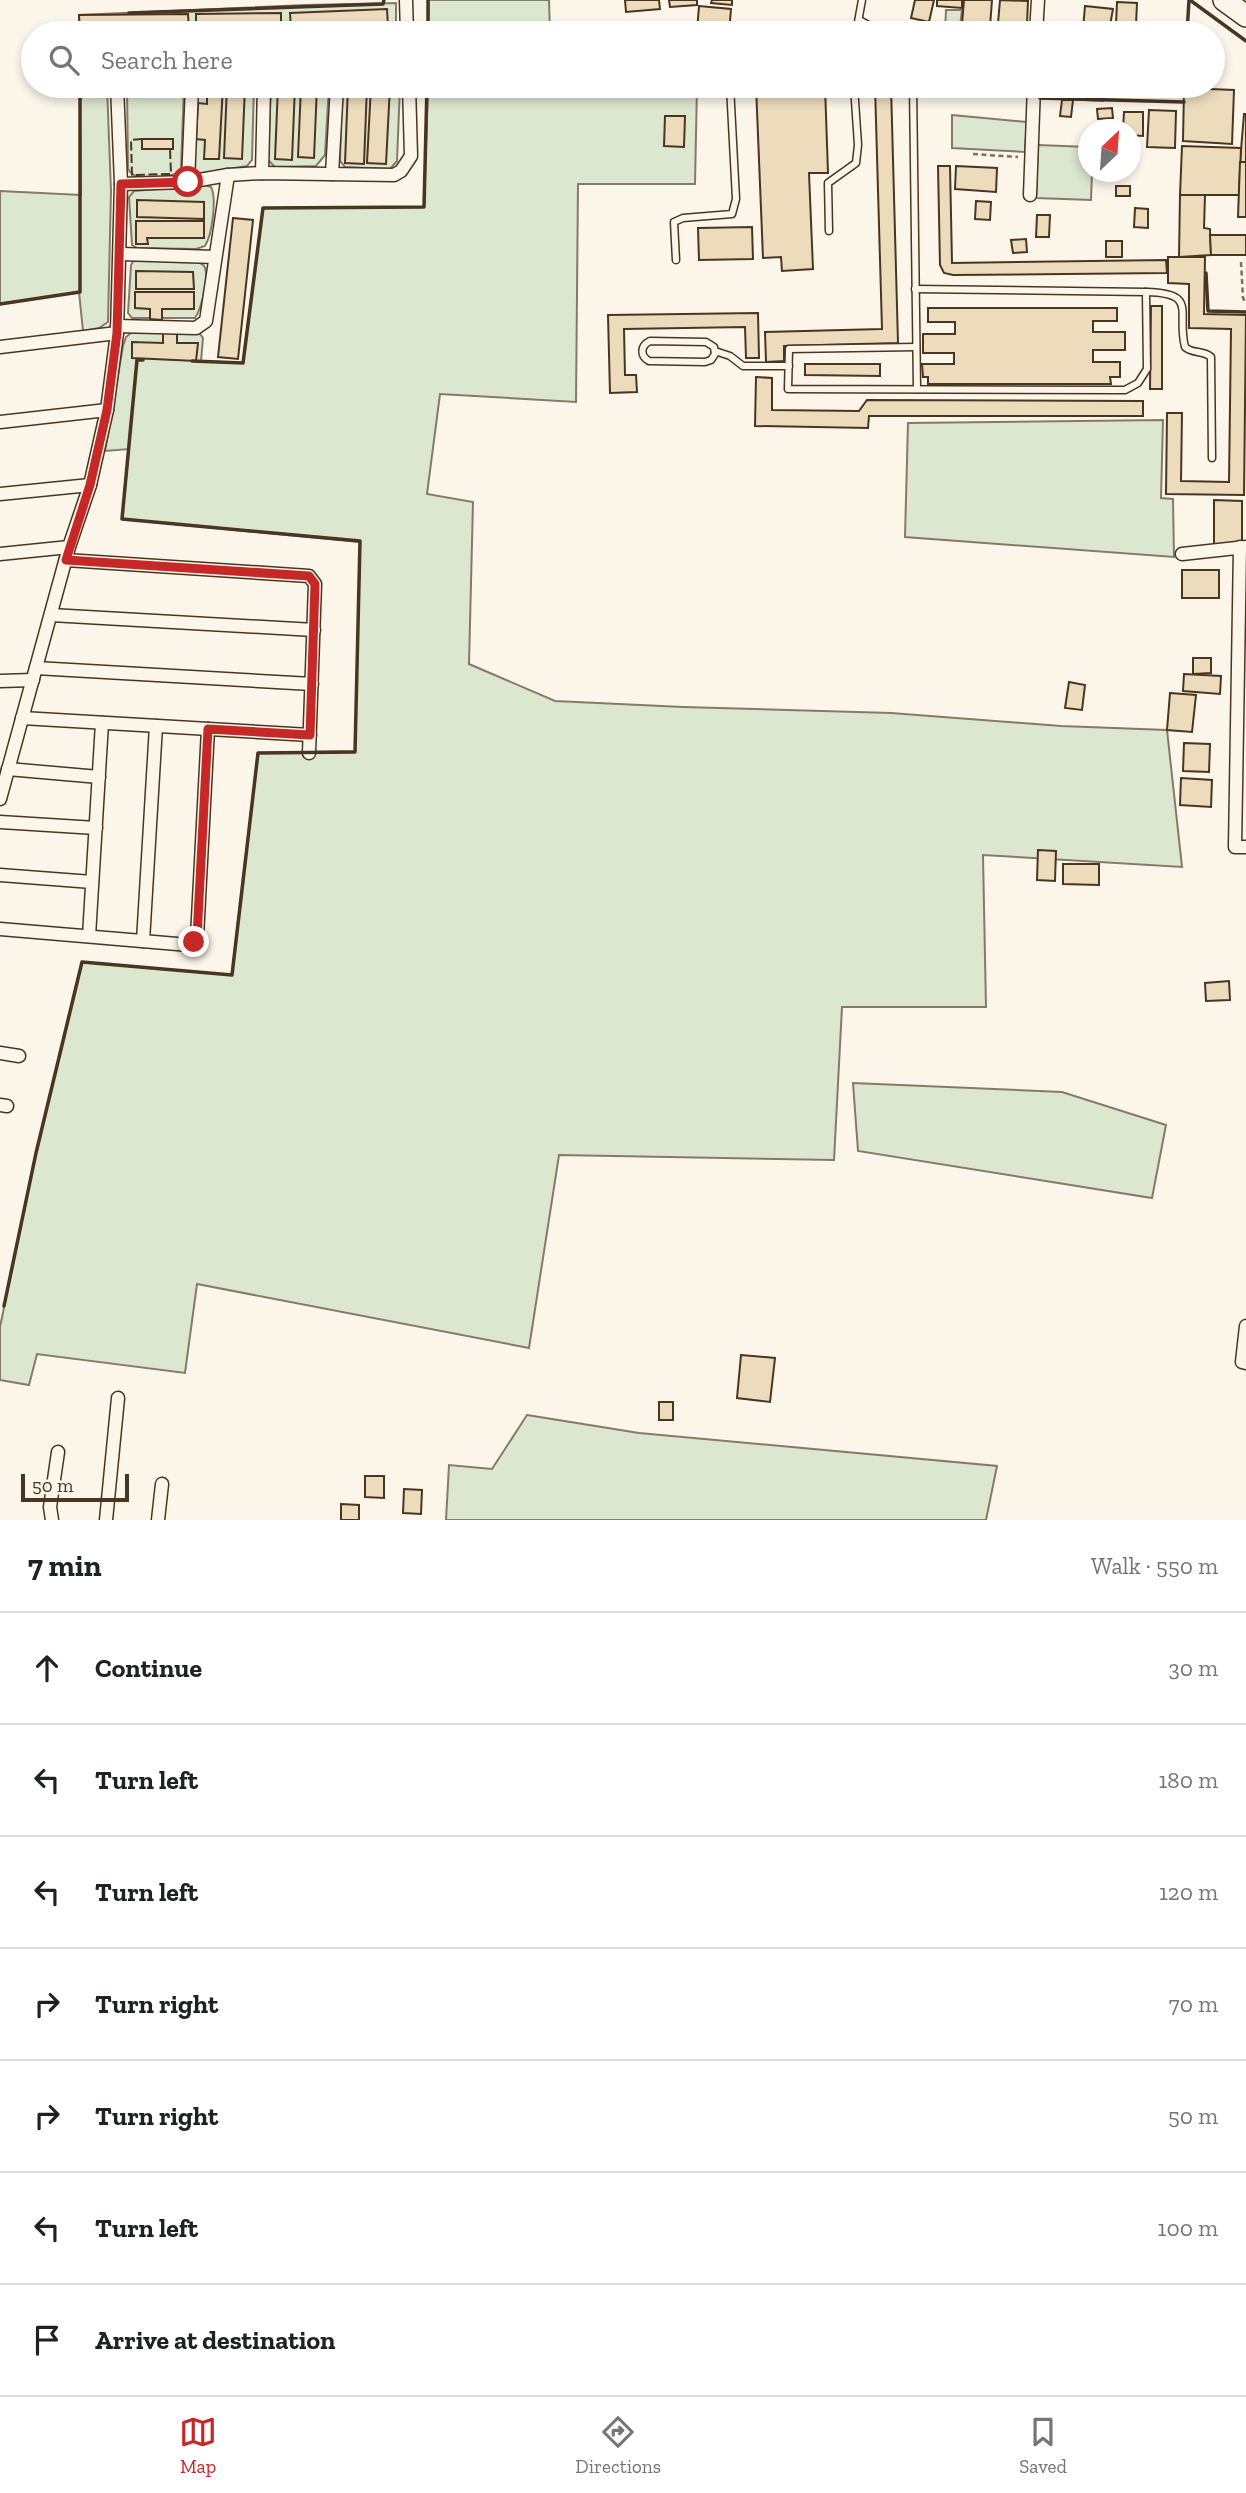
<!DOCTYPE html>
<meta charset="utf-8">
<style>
body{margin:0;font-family:"Zilla Slab",serif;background:#f2f2f2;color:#202124}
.compass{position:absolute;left:1078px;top:119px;width:63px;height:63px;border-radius:50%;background:#fff;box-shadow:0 4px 10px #0003;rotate:25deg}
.scale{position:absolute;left:21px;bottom:18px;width:108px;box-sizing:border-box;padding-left:7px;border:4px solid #4a3520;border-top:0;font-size:19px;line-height:24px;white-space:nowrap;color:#4a3520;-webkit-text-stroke:5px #fbf6e9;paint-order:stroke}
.stop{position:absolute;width:21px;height:21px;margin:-16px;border:5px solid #c62828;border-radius:50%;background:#fff}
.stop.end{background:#c62828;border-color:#fff;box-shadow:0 2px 7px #0008}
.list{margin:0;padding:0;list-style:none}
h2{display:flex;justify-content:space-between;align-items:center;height:91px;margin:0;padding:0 28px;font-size:30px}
h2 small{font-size:23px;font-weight:400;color:#757577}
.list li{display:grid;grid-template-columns:46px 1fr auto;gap:21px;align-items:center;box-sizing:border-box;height:112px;padding:0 28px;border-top:2px solid #e0e0e0}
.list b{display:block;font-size:26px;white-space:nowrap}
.list em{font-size:23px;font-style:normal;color:#757577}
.icon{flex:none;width:38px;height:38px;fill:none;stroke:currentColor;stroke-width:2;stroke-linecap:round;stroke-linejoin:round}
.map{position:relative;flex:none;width:1246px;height:1520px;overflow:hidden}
.search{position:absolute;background:#fff;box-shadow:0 4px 10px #0003;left:21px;right:21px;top:21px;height:77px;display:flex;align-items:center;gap:18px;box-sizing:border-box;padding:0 24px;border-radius:38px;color:#757577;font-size:26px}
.sheet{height:875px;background:#fff}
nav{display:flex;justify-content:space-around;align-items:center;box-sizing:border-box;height:98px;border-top:2px solid #e0e0e0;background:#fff;font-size:19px;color:#757577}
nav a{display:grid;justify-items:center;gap:4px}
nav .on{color:#c62828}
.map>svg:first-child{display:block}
.green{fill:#dce7d0;stroke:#887966;stroke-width:2}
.building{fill:#ecdcbc;stroke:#4a3520;stroke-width:2}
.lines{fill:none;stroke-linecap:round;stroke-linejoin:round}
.service-casing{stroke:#4a3520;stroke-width:9}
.minor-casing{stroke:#4a3520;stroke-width:15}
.primary-casing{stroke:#4a3520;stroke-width:24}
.path{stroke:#7f6f5c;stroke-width:2.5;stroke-dasharray:5 3.5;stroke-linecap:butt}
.service{stroke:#fbf6e9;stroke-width:6}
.minor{stroke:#fbf6e9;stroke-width:12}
.primary{stroke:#fbf6e9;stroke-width:21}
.fence{stroke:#4a3520;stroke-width:2;stroke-dasharray:9 3.5;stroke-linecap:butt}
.wall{stroke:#4a3520;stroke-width:3.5}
.route{stroke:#c62828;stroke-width:9}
</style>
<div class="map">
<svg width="1246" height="1520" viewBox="0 0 1246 1520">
<rect width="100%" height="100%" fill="#fbf6e9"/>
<g class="green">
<path d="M429,0H549L550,33H428Z"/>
<path d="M396,3V31L392,33H80L79,15L305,5Z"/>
<path d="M946,10H962L960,26L998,29V33L945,32Z"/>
<path d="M80,86H107L111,191L108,322L99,328L83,331L79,292L0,304V191L81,195Z"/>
<path d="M127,86H184L181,169L177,174C163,176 135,184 128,169Z"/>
<path d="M197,86H254L252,160L247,166L199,174L194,171Z"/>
<path d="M271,86H329L325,155L316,166L275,167L268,160Z"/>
<path d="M342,86H400L397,161L390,169L345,167L340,161Z"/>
<path d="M428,86H697L695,184H578L576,402L440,394L427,494L473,502L469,664L555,701L683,707L891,713L1061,726L1167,730L1182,867L983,855L986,1007H842L834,1160L559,1155L529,1348L197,1284L185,1373L37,1354L29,1385L0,1380V1327L36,1153L82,962L232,975L258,753L355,751L360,542L122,519L129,449L105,451L123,346L126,337L131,333L191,332L200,334L203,338L201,361L243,363L263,208L424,207Z"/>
<path d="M1041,86H1104L1103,101L1040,98Z"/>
<path d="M952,115L1027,122L1025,152L952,148Z"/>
<path d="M1038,145L1088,147V172H1092L1091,200L1036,198Z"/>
<path d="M205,185L211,187C217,199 212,235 205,246L196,249L137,248L132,245L129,197L134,191Z"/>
<path d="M134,260L193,261C197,262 202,263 204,266C210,275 201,310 195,318H132L128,313L131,265Z"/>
<path d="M1163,420L1161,498L1173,499L1174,557L905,537L908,423Z"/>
<path d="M853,1083L1062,1092L1166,1125L1152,1198L858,1151Z"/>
<path d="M527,1415L639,1433L997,1466L986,1520H446L449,1465L492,1469Z"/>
</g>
<g class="building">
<path d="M625,0H659L660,9L626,12Z"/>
<path d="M669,0H697V5L670,7Z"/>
<path d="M712,0H732V5L711,3Z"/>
<path d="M915,0H934L929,22L911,18Z"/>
<path d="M937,0H962V8L937,6Z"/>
<path d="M964,0H992L990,27L962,24Z"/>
<path d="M1000,0L1028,1L1027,24L998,23Z"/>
<path d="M1117,2L1137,3L1136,25L1116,24Z"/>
<path d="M699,6L731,9L729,33L697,31Z"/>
<path d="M1085,6L1113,9L1109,31L1083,29Z"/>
<path d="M387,9L388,27L291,29L290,13Z"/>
<path d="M281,13V31H196V14Z"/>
<path d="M188,14L189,31L80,32L79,15Z"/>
<path d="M1043,24L1080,25V33H1043Z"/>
<path d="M207,86H223L219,159H204L205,140L196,139L198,103L207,104Z"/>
<path d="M227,86H245L242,159L224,158Z"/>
<path d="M278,86H295L292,160L275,159Z"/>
<path d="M301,86H317L314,158L298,157Z"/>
<path d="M348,86H367L364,164L345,163Z"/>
<path d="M371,86H390L386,164L367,163Z"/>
<path d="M756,86H825L828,173H809L813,269L782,271L781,257L763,258Z"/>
<path d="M875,86H891L898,343L784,346V361L766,362L765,332L882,329Z"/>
<path d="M1184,88L1234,90L1232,144L1183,141Z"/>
<path d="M1062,100H1073L1071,117L1060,116Z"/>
<path d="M1112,108L1113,118L1098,119L1097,109Z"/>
<path d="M1149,110L1176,111L1175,148L1147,147Z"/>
<path d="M1124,112H1143V136L1130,135V130H1123Z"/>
<path d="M1244,114H1246V162H1240Z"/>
<path d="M665,116H685L684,147L664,146Z"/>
<rect x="142" y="139" width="31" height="10"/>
<path d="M1182,146L1241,148L1239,195H1180Z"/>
<path d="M1240,162H1246V217H1238Z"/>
<path d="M938,166H950L952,263L1166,260L1167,273L953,275L944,273L940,265Z"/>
<path d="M956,166L997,168L996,192L955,189Z"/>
<rect x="1116" y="186" width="14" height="10"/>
<path d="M1180,195H1205L1204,228L1210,229L1211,255L1179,257Z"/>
<path d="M137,200L204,202V219L137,217Z"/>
<path d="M976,201L991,202L990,220L975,219Z"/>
<path d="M1135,208L1148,209V228L1134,227Z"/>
<path d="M1037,215H1050L1049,237H1036Z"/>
<path d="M233,218L253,220L238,359L218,357Z"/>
<path d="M136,221H204V238H147L148,244H136Z"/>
<path d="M752,227L753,259L699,260L698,228Z"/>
<path d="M1210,235H1246V255H1211Z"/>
<path d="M1026,239L1027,252L1013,253L1011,240Z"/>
<rect x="1106" y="241" width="16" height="16"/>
<path d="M1168,257H1205L1204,314L1246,315L1244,495L1166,494L1167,413H1182L1181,481L1229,482L1231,329L1189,328V284L1168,283Z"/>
<path d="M136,271L193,272L194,289H136Z"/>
<path d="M135,292H194V309H162V320L150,319V309L135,308Z"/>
<path d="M1151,306H1162V389H1150Z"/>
<path d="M928,308H1117V321H1093V332H1125V350H1093V362H1120V377H1110L1111,384H928V377H923L922,364H954V353H923V334H955V322H928Z"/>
<path d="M758,313L759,358H746L745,327L624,329L625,375H636L637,392L610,393L608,315Z"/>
<path d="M163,333H177V343H198L196,361L132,358V342L163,343Z"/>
<path d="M805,364H880V376L805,375Z"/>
<path d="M756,377L772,378V410L859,411L867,400L1143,401V416H869L868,428L755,426Z"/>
<path d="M1214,500L1242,501V544H1214Z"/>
<rect x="1182" y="570" width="37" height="28"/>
<path d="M1193,658H1211V673L1193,674Z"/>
<path d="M1184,674L1221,676L1220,694L1183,691Z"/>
<path d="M1069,682L1085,685L1082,710L1065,708Z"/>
<path d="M1170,693L1196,695L1192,732L1167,730Z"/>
<path d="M1184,743L1210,744L1209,772L1183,771Z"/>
<path d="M1181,778L1212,780L1211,807L1180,805Z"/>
<path d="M1038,850L1056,851L1055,881L1037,880Z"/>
<path d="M1063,864H1099V885L1063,884Z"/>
<path d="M1229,981L1230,1000L1206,1001L1205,983Z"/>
<path d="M741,1355L775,1358L770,1402L737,1398Z"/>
<rect x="659" y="1402" width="14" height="18"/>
<path d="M365,1476H384V1498L365,1497Z"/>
<path d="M404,1489L422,1490L421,1514L403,1513Z"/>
<path d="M341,1504L359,1505V1520H341Z"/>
</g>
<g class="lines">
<defs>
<g id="service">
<path d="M859,20L883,33"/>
<path d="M856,33L862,0"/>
<path d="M913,86L917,389"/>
<path d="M829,231L828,183L856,163L858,145L854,86"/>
<path d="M676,260L674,222L683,218L732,214L736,199L730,86"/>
<path d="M915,289L1146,292L1147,369L1138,383L1125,390L788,389L789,349L916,347"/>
<path d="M1146,292C1199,293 1176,312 1185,347C1192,354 1203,350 1211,357L1212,458"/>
<path d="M650,341L706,342L714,347L715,354L711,360L705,362L649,361C640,356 640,346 650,341Z"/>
<path d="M715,351L730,356L743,366H789"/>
</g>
<g id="minor">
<path d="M406,0L407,33"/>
<path d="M1036,33L1038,0"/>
<path d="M117,86L121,184L188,182L228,175L262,173L394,175L401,171L411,156L409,86"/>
<path d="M262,173L264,86"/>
<path d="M332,174L337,86"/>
<path d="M188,182L192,86"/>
<path d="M1030,195L1034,86"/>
<path d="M121,254L215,257"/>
<path d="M117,326L196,328L206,321L228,175"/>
<path d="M117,333L121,184"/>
<path d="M0,347L117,333L107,410L90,485L69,547L0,799"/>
<path d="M0,422L107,410"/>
<path d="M0,494L90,485"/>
<path d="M1240,547L1235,847H1246"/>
<path d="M0,554L69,547"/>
<path d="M1182,554L1246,547"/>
<path d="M66,560L309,576L315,584L309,753"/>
<path d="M51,615L314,630"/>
<path d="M36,668L312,684"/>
<path d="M0,681L33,680"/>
<path d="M22,718L310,735"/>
<path d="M8,769L99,777"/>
<path d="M0,822L96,828"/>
<path d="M0,875L92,882"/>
<path d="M0,929L189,945L197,937L208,729"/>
<path d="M89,936L102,723"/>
<path d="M143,941L156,726"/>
<path d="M0,1053L19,1056"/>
<path d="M0,1105L7,1106"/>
<path d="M1246,1326L1242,1362L1246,1363"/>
<path d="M52,1520L50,1507L58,1452"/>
<path d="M106,1520L118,1398"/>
<path d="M158,1520L162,1484"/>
</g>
<path id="primary" d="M1224,0L1246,16"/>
</defs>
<use href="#service" class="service-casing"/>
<use href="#minor" class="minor-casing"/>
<use href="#primary" class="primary-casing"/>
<g class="path">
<path d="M973,154L1018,157"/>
<path d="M1241,262L1243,298L1246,303"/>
</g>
<use href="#service" class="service"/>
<use href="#minor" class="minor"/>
<use href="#primary" class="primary"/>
<path class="fence" d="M142,139L131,140L132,175L171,174L170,149"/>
<g class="wall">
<path d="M1190,0L1246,41"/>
<path d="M129,13L383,4L384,0"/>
<path d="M428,33V0"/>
<path d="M1187,33L1189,0"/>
<path d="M1041,86L1040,98L1184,102"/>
<path d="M1206,273L1208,311L1246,312"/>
<path d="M0,304L80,292V86"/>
<path d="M192,361L243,363L263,208L424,207L427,86"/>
<path d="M4,1306L36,1153L82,962L232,975L258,753L355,752L360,541L122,519L137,360H143"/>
</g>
</g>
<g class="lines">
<path class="route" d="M188,182L121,184L117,333L107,410L90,485L66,560L309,576L315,584L310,735L208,729L197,937L194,942"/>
</g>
</svg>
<svg class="compass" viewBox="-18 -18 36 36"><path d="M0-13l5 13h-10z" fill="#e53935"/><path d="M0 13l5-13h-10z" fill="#757577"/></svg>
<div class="scale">50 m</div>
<div class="stop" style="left:188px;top:182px"></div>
<div class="stop end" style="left:194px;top:942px"></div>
<div class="search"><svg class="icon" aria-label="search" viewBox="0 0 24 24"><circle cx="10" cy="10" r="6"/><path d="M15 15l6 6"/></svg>Search here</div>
</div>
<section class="sheet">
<h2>7 min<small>Walk · 550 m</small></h2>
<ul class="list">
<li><svg class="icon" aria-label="ahead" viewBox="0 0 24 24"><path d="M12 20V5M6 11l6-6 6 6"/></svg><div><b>Continue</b></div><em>30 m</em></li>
<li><svg class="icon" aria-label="left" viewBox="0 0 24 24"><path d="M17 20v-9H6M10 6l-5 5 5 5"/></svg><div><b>Turn left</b></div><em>180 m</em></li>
<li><svg class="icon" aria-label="left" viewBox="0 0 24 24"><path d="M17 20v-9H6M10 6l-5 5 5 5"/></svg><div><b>Turn left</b></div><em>120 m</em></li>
<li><svg class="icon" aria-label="right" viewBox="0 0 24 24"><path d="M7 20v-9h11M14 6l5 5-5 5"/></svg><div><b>Turn right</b></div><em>70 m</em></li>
<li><svg class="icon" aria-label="right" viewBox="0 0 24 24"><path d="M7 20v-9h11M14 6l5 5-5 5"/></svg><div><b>Turn right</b></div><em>50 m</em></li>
<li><svg class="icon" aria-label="left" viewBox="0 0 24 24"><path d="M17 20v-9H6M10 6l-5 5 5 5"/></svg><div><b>Turn left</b></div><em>100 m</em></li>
<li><svg class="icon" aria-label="arrive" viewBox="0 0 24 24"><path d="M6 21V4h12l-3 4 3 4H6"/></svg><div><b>Arrive at destination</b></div></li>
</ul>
</section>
<nav>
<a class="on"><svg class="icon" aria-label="map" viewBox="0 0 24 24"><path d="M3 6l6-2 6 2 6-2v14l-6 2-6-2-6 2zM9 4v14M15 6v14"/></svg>Map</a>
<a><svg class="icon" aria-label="directions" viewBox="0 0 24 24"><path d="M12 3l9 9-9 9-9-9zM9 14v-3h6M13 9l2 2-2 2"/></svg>Directions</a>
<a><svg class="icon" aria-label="saved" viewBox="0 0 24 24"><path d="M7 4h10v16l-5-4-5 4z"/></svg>Saved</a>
</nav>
